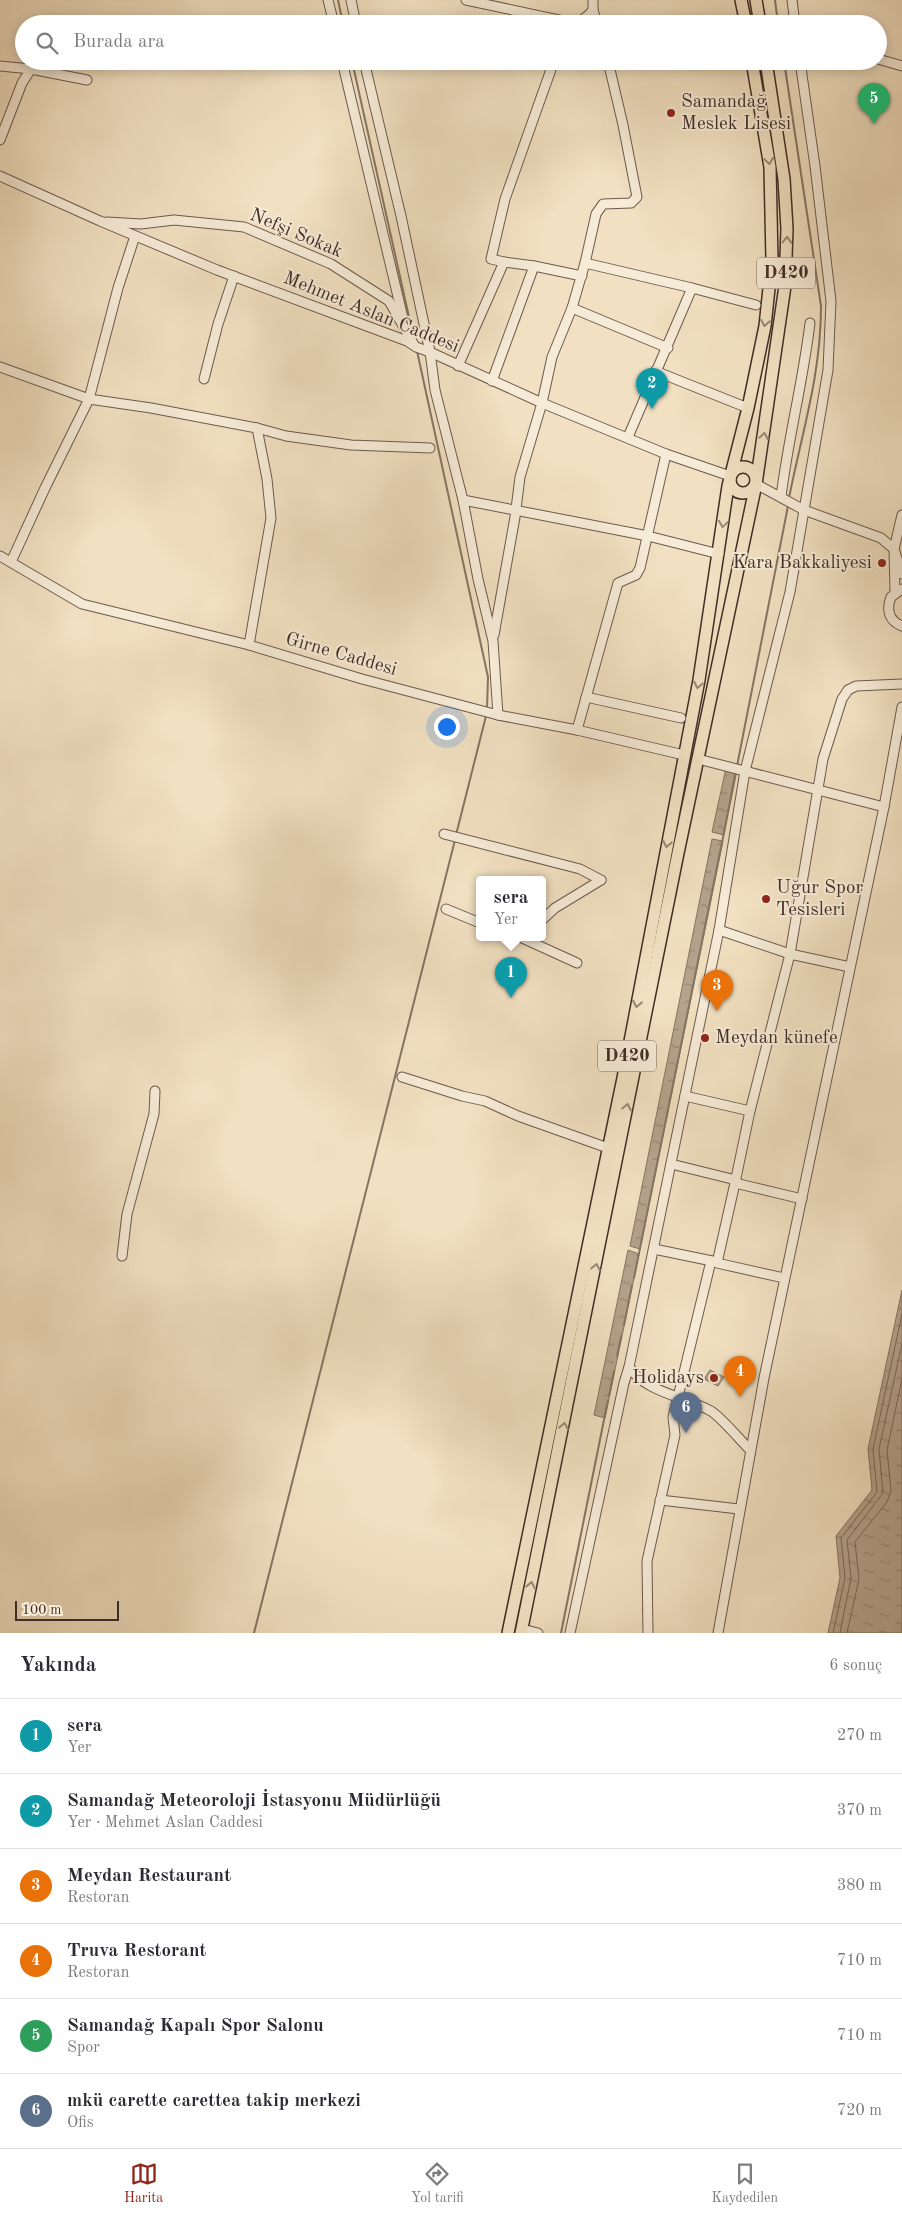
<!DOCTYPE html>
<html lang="tr">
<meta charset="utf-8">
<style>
body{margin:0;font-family:"Old Standard TT",serif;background:#f2f2f3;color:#2b2b33}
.scale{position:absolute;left:15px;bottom:12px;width:104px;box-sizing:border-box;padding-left:5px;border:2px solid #402d26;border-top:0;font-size:14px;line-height:18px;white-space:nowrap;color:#402d26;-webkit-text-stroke:4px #f6ebd7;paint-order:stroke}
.you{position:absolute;left:446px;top:726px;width:18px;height:18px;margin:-12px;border:4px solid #fff;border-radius:50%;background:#1a73e8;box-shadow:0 0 0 8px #1a73e833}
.badge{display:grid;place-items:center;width:32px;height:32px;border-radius:50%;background:#8f2418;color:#fff;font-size:16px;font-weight:700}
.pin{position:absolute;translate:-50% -41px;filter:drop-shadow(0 1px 2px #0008)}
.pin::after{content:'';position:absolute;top:26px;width:18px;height:15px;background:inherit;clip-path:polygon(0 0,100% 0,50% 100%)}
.popup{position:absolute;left:476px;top:876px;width:70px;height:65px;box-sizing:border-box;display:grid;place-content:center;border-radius:5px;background:#fff;filter:drop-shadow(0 1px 4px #0005);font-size:16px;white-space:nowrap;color:#7c7c81}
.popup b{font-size:19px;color:#2b2b33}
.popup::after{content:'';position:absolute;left:50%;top:100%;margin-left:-10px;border:10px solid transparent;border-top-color:#fff}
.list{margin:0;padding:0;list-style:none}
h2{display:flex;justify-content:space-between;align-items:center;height:65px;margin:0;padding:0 20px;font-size:21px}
h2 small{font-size:16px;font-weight:400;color:#7c7c81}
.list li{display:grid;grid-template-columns:32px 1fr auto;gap:15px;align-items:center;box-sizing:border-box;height:75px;padding:0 20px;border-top:1px solid #e1e1e2}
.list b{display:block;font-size:19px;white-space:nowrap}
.list p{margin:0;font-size:16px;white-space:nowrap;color:#7c7c81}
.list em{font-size:16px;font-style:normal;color:#7c7c81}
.icon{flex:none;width:28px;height:28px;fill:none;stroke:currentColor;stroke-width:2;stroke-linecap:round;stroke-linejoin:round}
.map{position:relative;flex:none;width:902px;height:1633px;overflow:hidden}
.search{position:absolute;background:#fff;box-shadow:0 2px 12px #0003;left:15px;right:15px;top:15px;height:55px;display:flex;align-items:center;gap:12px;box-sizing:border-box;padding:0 18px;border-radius:28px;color:#7c7c81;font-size:19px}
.sheet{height:515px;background:#fff}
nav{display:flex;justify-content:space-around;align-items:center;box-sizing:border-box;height:70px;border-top:1px solid #e1e1e2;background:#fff;font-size:14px;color:#7c7c81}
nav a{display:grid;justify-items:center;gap:2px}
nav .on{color:#8f2418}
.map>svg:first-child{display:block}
.water{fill:url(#water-ripples);stroke:#867463}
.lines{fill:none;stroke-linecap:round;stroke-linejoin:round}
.shore{stroke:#7a6859;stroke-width:1}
.stream{stroke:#867463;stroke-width:2}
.minor-casing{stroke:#6c5a4d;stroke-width:11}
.major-casing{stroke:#402d26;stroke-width:14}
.minor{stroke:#f6ebd7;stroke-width:9}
.major{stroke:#f1e0c1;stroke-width:11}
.oneway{stroke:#988674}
.poi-dot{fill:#8f2418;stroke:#f6ebd7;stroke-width:2}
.labels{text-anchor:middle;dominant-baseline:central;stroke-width:4;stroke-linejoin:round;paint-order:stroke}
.shield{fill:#f6ebd7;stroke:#77665b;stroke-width:1}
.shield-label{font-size:18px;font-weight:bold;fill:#402d26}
.poi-label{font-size:19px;fill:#402d26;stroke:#f6ebd7;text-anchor:start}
.street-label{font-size:19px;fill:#402d26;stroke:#f6ebd7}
</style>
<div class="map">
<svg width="902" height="1633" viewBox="0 0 902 1633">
<defs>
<pattern id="water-ripples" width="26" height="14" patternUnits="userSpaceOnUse" patternTransform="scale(1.25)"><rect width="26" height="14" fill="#b5a38c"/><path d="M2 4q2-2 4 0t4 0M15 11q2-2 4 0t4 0" fill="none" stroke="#958572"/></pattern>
</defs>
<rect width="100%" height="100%" fill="#f1e0c1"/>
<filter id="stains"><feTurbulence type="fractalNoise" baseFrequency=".004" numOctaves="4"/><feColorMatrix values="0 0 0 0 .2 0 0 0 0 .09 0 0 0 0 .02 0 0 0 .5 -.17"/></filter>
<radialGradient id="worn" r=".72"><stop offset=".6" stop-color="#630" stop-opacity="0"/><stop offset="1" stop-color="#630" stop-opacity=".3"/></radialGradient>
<g class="water">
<path d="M726,768L735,770L724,835L712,832Z"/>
<path d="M712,839L723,841L640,1249L630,1246Z"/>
<path d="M628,1250L639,1254L605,1418L594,1415Z"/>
<path d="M902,1290V1633H828L840,1578L836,1536L872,1490L868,1449Z"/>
<path d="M710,1370L724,1377L718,1386L704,1379Z"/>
</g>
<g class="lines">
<g class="shore">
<path d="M833,1633L845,1578L841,1538L877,1492L873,1449L902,1314"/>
<path d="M840,1633L851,1578L847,1540L883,1493L879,1449L902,1344"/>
<path d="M847,1633L859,1579L855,1542L887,1502L891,1491L887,1450L902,1379"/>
</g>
<g class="stream">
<path d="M338,0L343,24"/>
<path d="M775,0L778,24"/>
<path d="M352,61L413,335"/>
<path d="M784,61L821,306C821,375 802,432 789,498"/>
<path d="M417,351L488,677L487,709"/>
<path d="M737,766L788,506"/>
<path d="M456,835L486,716"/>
<path d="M634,1278L736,773"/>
<path d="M624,1325L632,1285"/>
<path d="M617,1356L621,1337"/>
<path d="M609,1396L614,1371"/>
<path d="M254,1633L455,840"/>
<path d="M561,1633L608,1400"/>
</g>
<defs>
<g id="minor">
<path d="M328,0L334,24"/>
<path d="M351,0L356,24"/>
<path d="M466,0L568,22"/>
<path d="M593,0V10"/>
<path d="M792,0L795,24"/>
<path d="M568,24C579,21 584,21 593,10L597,24"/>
<path d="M878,59L902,66"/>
<path d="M342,61L403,318"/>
<path d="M364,61L401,216L430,352L435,390L463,500L478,579L493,641L498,715"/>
<path d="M0,66L31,69L87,80"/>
<path d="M0,140L22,83L31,69"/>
<path d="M0,176L100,221L217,270L407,341L416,347L430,352L542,403L666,454L730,476"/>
<path d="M107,222L141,224L174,220L244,227L331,264L389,301L414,345"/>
<path d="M504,262L491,259L505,199L554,61"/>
<path d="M585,263L596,214L603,204L631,203L637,197L623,125L608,61"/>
<path d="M572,308L585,263L692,288"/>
<path d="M458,366L504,262L534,266L582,276"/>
<path d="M0,367L89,399L151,408L257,428L286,436L351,445L430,448"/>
<path d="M655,371L748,408"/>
<path d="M204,379L218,324L234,276"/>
<path d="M492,381L534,266"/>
<path d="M628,437L692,288L756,305"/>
<path d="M756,484L804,510L881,538L894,549L902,574"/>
<path d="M781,497C788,439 803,382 810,323"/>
<path d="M463,500L648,536L719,554"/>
<path d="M0,556L82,604L249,645L362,679L498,715L577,730L684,755"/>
<path d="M11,562L45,488L89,399L118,288L135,236"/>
<path d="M902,589L891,597C886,610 889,621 902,626"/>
<path d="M895,592L894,549L902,515"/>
<path d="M494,635L515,517L520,477L542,403L552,357L572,308L668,348"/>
<path d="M249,645L271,518L267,479L257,428"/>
<path d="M586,697L681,718"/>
<path d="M577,730L618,583L636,575L640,568L666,454"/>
<path d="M698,759L884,807"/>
<path d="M444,834L580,869L601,880"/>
<path d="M446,909L480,923"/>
<path d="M542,920L555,908L601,880"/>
<path d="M719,930L790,954L850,967"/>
<path d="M520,937L577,963"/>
<path d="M402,1077L462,1096L485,1101L518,1116L608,1148"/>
<path d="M685,1096L750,1111"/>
<path d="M671,1164L736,1180"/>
<path d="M735,1183L717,1263L784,1278"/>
<path d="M802,1199L735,1183L750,1111L790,954L823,759L842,699L848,690L856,686L902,684"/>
<path d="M654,1249L717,1262"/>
<path d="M122,1256L127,1214L154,1114L155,1091"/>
<path d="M678,1397L711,1261"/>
<path d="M750,1450C739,1439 723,1419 711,1411C684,1396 647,1393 629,1367L719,930L745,771L790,592L828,370L831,301L815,166L800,61"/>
<path d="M660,1500L739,1509"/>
<path d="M522,1629L538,1633"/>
<path d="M570,1633L624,1383L629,1367"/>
<path d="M648,1633L647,1561L675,1435L673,1417L678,1397"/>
<path d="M718,1633L764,1378L884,807L902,707"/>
</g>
<g id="major">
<path d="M741,0L746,24"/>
<path d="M756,0L760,24"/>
<circle cx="743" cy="480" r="13"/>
<path d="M508,1633L623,1078L699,680L728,486L748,408L765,326L772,260L770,167L752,61"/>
<path d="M521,1633L678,853L756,484L785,286L787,229L784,179L766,61"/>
</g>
</defs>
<use href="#minor" class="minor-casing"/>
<use href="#major" class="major-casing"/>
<use href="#minor" class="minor"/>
<use href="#major" class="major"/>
</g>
<defs><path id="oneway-chevron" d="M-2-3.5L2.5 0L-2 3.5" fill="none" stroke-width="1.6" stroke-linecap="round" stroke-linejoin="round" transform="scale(1.25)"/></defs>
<g class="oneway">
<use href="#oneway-chevron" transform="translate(769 161) rotate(82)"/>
<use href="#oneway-chevron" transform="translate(787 240) rotate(-88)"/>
<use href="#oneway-chevron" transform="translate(765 323) rotate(99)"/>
<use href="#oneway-chevron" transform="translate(764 436) rotate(-81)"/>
<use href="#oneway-chevron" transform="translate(723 524) rotate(98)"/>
<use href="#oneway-chevron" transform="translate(698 685) rotate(101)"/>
<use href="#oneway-chevron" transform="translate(667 844) rotate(101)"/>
<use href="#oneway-chevron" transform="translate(637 1004) rotate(101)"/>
<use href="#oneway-chevron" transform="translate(627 1107) rotate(-79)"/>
<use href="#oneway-chevron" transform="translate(596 1267) rotate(-79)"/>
<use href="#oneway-chevron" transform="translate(564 1426) rotate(-79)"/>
<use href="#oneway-chevron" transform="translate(531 1585) rotate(-78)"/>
</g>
<g class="poi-dot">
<circle cx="671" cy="113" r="5"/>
<circle cx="882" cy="563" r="5"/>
<circle cx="766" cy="899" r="5"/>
<circle cx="705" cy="1038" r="5"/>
<circle cx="714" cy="1378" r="5"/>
</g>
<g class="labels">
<g class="shield">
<rect x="757" y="257.5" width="58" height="31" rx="4"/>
<rect x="598" y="1040.5" width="58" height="31" rx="4"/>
</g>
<g class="shield-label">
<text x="786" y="273">D420</text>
<text x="627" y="1056">D420</text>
</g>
<g class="poi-label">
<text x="681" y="102">Samandağ<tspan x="681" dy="22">Meslek Lisesi</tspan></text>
<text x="872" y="563" text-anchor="end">Kara Bakkaliyesi</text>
<text x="776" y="888">Uğur Spor<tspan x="776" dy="22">Tesisleri</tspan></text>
<text x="715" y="1038">Meydan künefe</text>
<text x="704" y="1378" text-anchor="end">Holidays</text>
</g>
<g class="street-label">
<text transform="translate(296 234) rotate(23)">Nefşi Sokak</text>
<text transform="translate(371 313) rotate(22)">Mehmet Aslan Caddesi</text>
<text transform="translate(341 655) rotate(16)">Girne Caddesi</text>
</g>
</g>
<rect width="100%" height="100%" filter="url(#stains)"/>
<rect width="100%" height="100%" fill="url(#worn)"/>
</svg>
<div class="scale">100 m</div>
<div class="you"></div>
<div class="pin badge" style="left:511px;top:998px;background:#0f9aa8">1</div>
<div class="popup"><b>sera</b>Yer</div>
<div class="pin badge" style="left:652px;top:409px;background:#0f9aa8">2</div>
<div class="pin badge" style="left:717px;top:1011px;background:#e8710a">3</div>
<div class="pin badge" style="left:740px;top:1397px;background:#e8710a">4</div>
<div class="pin badge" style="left:874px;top:124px;background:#2e9e5b">5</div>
<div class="pin badge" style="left:686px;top:1433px;background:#5c6f8a">6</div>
<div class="search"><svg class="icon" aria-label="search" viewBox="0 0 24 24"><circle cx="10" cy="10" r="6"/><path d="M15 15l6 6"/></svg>Burada ara</div>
</div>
<section class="sheet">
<h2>Yakında<small>6 sonuç</small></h2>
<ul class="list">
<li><span class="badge" style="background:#0f9aa8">1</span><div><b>sera</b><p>Yer</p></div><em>270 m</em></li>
<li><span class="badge" style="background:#0f9aa8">2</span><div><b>Samandağ Meteoroloji İstasyonu Müdürlüğü</b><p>Yer · Mehmet Aslan Caddesi</p></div><em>370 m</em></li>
<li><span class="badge" style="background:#e8710a">3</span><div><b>Meydan Restaurant</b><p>Restoran</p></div><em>380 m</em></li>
<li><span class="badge" style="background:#e8710a">4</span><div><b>Truva Restorant</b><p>Restoran</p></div><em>710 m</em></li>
<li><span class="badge" style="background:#2e9e5b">5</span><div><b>Samandağ Kapalı Spor Salonu</b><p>Spor</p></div><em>710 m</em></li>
<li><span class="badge" style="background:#5c6f8a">6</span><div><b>mkü carette carettea takip merkezi</b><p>Ofis</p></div><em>720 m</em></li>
</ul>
</section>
<nav>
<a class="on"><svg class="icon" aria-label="map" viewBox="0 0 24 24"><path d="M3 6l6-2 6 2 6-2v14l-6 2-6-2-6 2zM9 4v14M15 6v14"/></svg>Harita</a>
<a><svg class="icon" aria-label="directions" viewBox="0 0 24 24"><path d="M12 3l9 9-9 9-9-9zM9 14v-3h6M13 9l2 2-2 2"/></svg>Yol tarifi</a>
<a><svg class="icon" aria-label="saved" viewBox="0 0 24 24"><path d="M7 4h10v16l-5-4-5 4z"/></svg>Kaydedilen</a>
</nav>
